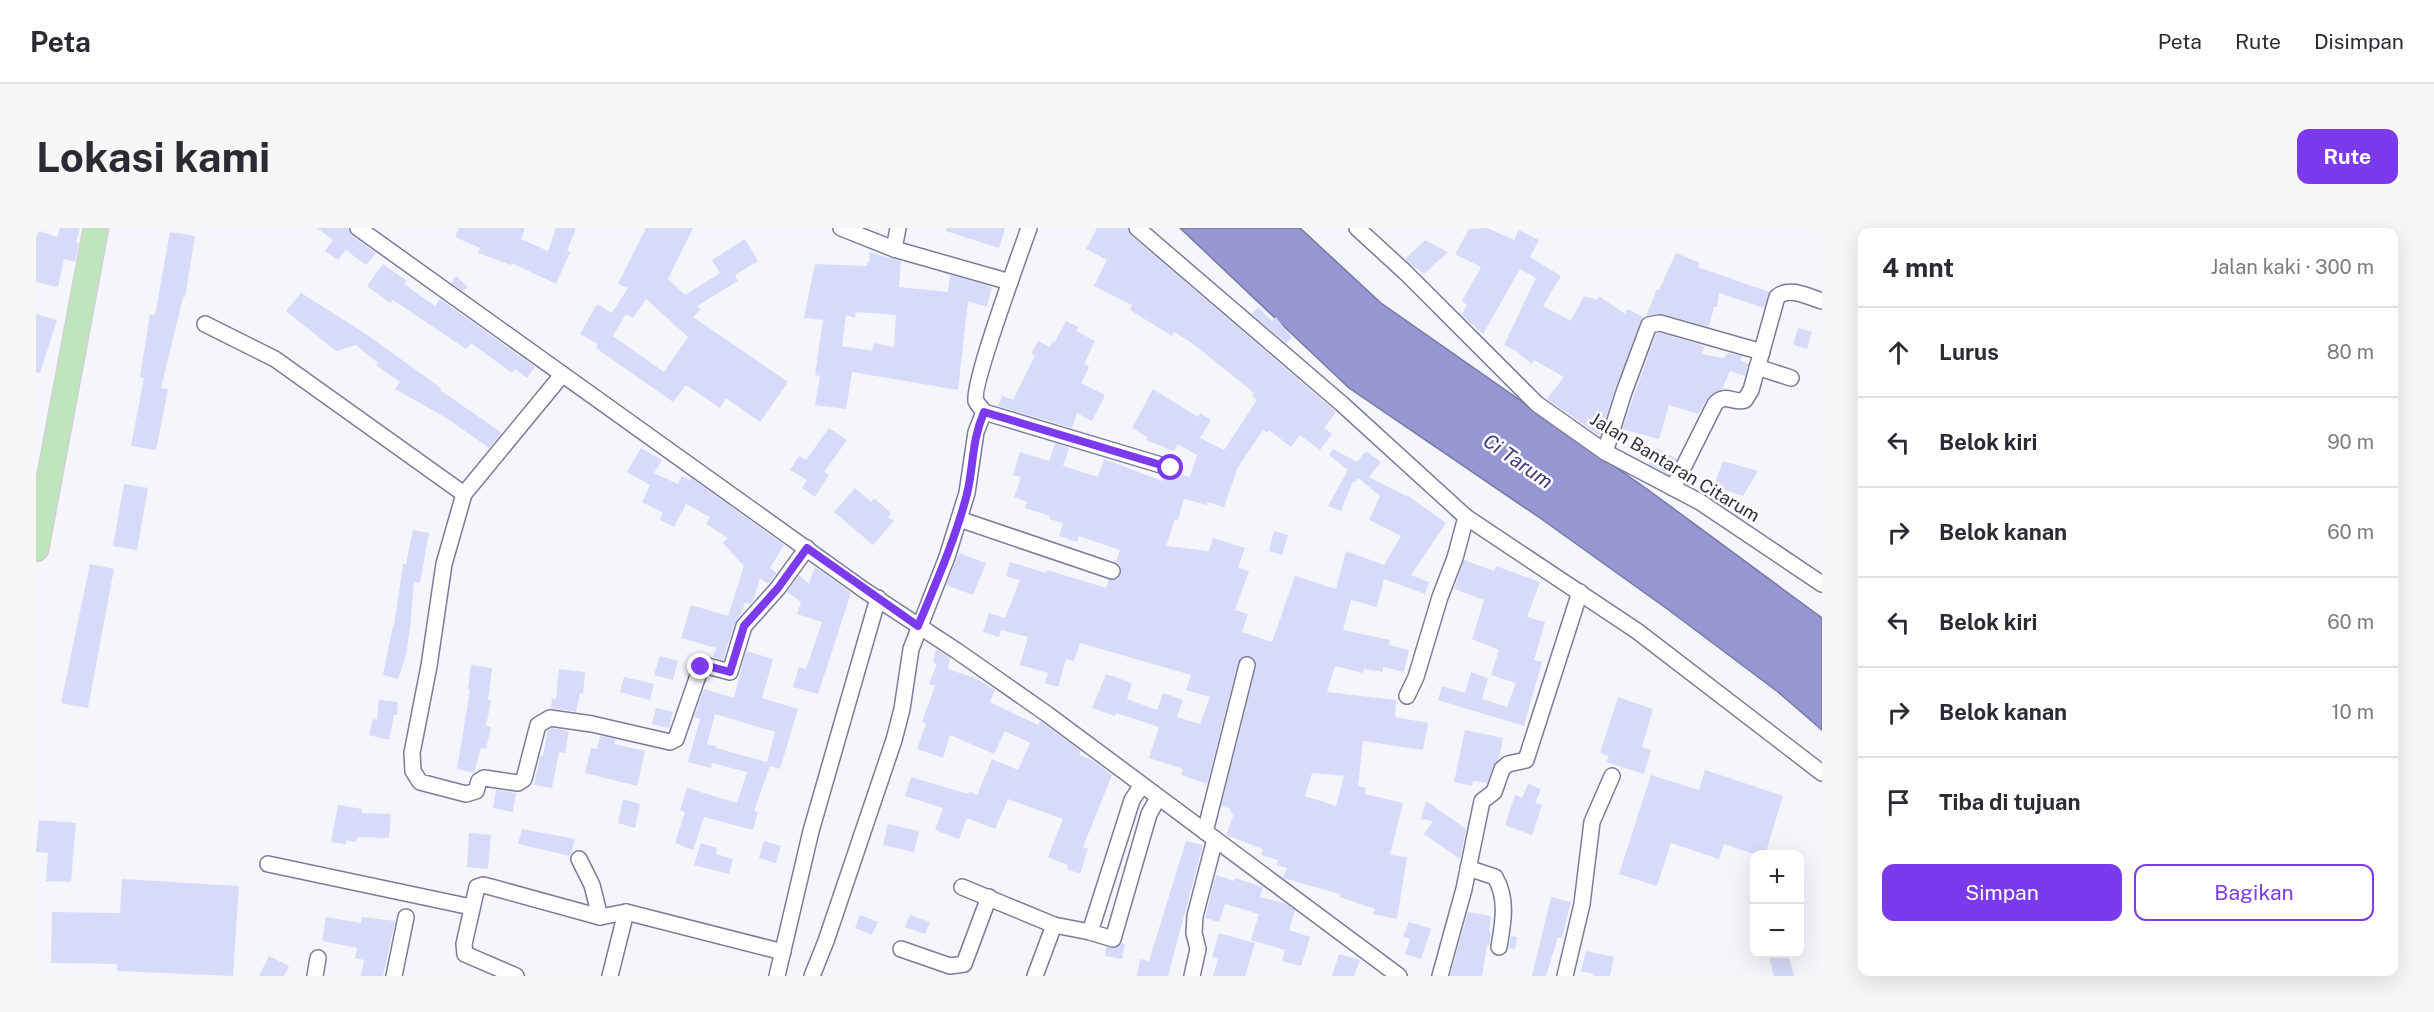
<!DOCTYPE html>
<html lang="id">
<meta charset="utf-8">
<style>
body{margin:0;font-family:"Public Sans",sans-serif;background:#f7f7f7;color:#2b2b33}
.controls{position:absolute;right:18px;bottom:18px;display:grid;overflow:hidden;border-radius:12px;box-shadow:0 6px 24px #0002}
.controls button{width:54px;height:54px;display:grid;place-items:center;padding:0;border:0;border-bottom:2px solid #e1e1e2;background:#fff;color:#2b2b33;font:30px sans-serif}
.stop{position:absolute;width:18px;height:18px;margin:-14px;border:4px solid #7c3aed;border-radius:50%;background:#fff}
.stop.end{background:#7c3aed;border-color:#fff;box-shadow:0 2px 6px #0008}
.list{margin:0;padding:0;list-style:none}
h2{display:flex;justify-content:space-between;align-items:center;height:78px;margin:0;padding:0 24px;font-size:26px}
h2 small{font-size:20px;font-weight:400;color:#7c7c81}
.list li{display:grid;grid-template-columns:39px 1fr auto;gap:18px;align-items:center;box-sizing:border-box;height:90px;padding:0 24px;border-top:2px solid #e1e1e2}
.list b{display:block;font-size:22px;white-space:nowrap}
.list em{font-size:20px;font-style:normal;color:#7c7c81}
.actions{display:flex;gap:12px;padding:18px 24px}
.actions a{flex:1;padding:14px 0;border:2px solid #7c3aed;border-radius:12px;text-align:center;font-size:21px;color:#7c3aed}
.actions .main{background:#7c3aed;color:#fff}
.icon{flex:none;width:33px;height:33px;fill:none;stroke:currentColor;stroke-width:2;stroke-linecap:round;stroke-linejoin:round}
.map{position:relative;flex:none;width:1786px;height:748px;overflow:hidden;border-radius:12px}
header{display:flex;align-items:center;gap:36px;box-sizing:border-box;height:84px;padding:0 30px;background:#fff;border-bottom:2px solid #e1e1e2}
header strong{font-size:28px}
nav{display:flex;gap:33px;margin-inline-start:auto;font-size:21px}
.intro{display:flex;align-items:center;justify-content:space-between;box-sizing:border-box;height:144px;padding:0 36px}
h1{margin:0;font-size:42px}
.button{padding:15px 27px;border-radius:12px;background:#7c3aed;color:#fff;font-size:21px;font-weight:700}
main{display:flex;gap:36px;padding:0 36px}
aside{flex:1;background:#fff;border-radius:12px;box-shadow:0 6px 24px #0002}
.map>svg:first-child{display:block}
.water{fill:#9697d2;stroke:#7778a5;stroke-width:1.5}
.building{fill:#d8dafa;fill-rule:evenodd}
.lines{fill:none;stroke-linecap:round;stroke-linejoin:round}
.street-casing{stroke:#7b7c99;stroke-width:18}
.primary-casing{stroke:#d1d1d4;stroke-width:27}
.street{stroke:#fff;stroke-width:15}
.primary{stroke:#bfe5bc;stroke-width:24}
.route{stroke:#7c3aed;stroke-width:8}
.labels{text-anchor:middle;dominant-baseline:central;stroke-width:5;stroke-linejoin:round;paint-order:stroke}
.street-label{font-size:18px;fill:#2f2f3b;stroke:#fff}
.water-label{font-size:20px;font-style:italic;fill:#3e387f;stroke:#fff}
</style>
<header>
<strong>Peta</strong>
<nav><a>Peta</a><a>Rute</a><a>Disimpan</a></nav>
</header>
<div class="intro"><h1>Lokasi kami</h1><a class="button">Rute</a></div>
<main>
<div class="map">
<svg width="1786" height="748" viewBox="0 0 1786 748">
<rect width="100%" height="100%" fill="#f5f5fc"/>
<path class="water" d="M1144,0H1264L1345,75L1611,261L1786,390V502L1742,464L1634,383L1504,290L1313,160Z"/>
<g class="building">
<path d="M24,0H44L40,14L43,15L39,34L28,31L22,59L0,54V2L21,9Z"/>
<path d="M281,0H312L316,8L340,25L330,37L310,22L302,32L289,23L297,12Z"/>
<path d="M423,0H489L485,11L512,23L520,0H540L531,23L534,24L520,56L476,35L475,37L442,25L444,20L419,9Z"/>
<path d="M610,0H657L632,51L649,67L684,45L676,32L709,11L722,33L699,47L702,53L661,78L665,81L657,89L752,154L724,194L690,170L684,180L650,157L637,174L560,120L562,116L544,106L561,76L576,85L592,60L582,56ZM610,71L652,109L628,144L577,108L590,86L597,90Z"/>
<path d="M910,0H969L963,20L910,3Z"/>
<path d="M1061,0H1091L1095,7L1300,184L1288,200L1296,206L1284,222L1264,207L1255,219L1233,202L1231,205L1227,202L1202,239L1188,279L1172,274L1171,277L1148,271L1142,292L1139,291L1130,318L1173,323L1177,310L1209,320L1202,340L1213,343L1199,382L1212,386L1206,404L1236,414L1259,348L1300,361L1310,323L1348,337L1365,308L1333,292L1344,268L1322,250L1319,254L1317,253L1305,283L1292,278L1312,242L1293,227L1297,221L1321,234L1330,223L1345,234L1333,249L1370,268L1371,267L1410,295L1375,347L1393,354L1389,366L1348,351L1341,379L1315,372L1307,402L1354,412L1353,417L1373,422L1368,444L1347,439V444L1328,441L1327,445L1299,438L1291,464L1360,472L1359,489L1392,495L1387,522L1327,513L1322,558L1330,560L1329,566L1367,575L1354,627L1371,629L1361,691L1337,686L1339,681L1304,669V666L1247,650L1251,640L1240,637L1242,632L1225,627L1227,621L1190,607L1198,586L1194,584L1195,581L1185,578L1220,439L1217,430L1208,428L1202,435L1171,556L1145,547L1147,541L1113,530L1123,499L1080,485L1079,488L1056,480L1070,446L1096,455L1091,471L1121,482L1127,465L1147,472L1141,489L1164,496L1174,469L1150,462L1155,447L1044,415L1038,433L1030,431L1022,459L1009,455L1012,445L984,437L992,409L965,402L963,409L947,404L953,385L969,390L984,352L970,348L974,334L1010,345L1011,342L1070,360L1073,352L1082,351L1085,346L1084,337L1080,334L1084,322L1043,308L1041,314L1023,308L1027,295L1013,291L1014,288L989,280L991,274L978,269L985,249L977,247L984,224L1013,233L1019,215L1033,220L1027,238L1062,249L1068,231L1126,253L1128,248L1137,250L1143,246L1154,249L1161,227L1142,216L1138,223L1110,212L1111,209L1096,200L1117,161L1162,189L1164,185L1175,192L1164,210L1188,222L1221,172L1216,168L1218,165L1156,115L1138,104L1136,108L1094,82L1096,77L1058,58L1071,32L1050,21ZM1276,545L1308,548L1300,578L1269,568Z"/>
<path d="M1451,0L1478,12L1483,2L1503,12L1494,29L1525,48L1507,78L1535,93L1548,68L1561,72L1563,68L1589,86L1591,81L1607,89L1579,161L1564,208L1511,171L1528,149L1498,132L1496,136L1480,123L1468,117L1500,50L1484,41L1447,106L1426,87L1431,77L1426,73L1445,39L1419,26L1433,1Z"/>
<path d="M134,4L159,8L149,69H147L125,160L132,161L120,222L95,218L108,150L104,149L114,86L119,87Z"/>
<path d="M1389,12L1412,24L1388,46L1369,31Z"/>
<path d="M834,24L865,33L863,59L912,64L914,47L956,59L951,79L932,73L922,162L816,144L810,181L779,177L784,148L779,147L787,92L768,90L779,36L831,38V34H833ZM820,84L860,87L858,119L838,115L836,123L806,118L810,87L819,90Z"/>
<path d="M1640,25L1664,35L1662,39L1733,64L1728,80L1683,65L1681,79H1678L1673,99L1627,86L1610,88L1621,61L1623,62Z"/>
<path d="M347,36L371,53L368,56L399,78L404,71L499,139L491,150L479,141L476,145L435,115L430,121L357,72L354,75L331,58Z"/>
<path d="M420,48L432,59L427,63L415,55Z"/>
<path d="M265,65L330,106L405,160L404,162L466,205L453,220L412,191L359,161L364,154L340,137L342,135L320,117L300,123L250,83Z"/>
<path d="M1222,79L1236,93L1240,89L1256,110L1250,115L1216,86Z"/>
<path d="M0,86L21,92L4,145L0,144Z"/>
<path d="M1030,93L1042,99L1040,103L1059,113L1048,136L1053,139L1045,155L1069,167L1056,193L1041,185L1036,200L962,178L966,168L977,172L999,128L995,126L1002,113L1014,119L1017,113L1019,114Z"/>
<path d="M1762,100L1776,104L1771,121L1757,117Z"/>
<path d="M1624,105L1668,118L1666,126L1687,130L1692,125L1706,128L1704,132L1712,136L1709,148L1694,143L1686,161L1672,169L1662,186L1633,177L1623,211L1586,201L1620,106Z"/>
<path d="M793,200L811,212L788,244L793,247L779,269L766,260L771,252L754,242L763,228L770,232Z"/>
<path d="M605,220L626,232L618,245L642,256L646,248L654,252L655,250L748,317L734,340L741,345L732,356L724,350L717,373L714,376L709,374L705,386L699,395L687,432L677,429L680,420L645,410L655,377L692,388L708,338L687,315L692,310L670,296L674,289L650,276L638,299L624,292L627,285L606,274L614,257L591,244Z"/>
<path d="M1620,220L1641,231L1633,247L1613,236Z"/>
<path d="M1687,233L1722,243L1707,268L1678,258Z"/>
<path d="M88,256L112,260L101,322L77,318Z"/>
<path d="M819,260L835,274L838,270L855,285L852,289L858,293L837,317L798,284Z"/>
<path d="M377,302L393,305L384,355L378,354L374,400L370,427L362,451L347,447L357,398H358L367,336H370Z"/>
<path d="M1238,303L1252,307L1246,327L1233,323Z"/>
<path d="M923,325L950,335L937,367L910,357Z"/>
<path d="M1428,332L1458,343L1460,338L1504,354L1491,389L1509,394L1498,432L1506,434L1488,498L1402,472L1406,458L1429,465L1435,444L1452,450L1446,471L1471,479L1480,455L1455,447L1463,422L1436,411L1448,372L1418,361Z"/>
<path d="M54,336L78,341L52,480L25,475Z"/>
<path d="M779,339L815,365L782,466L757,459L763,439L770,441L786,394L761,386L765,374L751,364L763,347L773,356Z"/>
<path d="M900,421L914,430L912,441L939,450L959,462L954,474L1002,497L1004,493L1045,523L1043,527L1056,532L1076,547L1047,619L1052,621L1044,646L1031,641L1032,637L1012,629L1027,591L972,571L959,601L931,590L923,611L899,602L907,580L869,568L875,549L932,566L933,563L941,567L956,531L982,542L994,515L969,503L958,526L914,507L907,530L881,521L890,496L886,494L899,458L893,456L901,436L897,435Z"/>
<path d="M710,423L737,431L726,470L762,481L744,541L734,538L718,583L722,584L717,602L668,589L657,622L639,615L649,584L644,582L651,560L701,575L711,544L676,535L675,540L652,534L664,491L658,489L668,461L698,470ZM679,486L739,504L731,534L680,520V518L671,516Z"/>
<path d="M624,428L642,433L637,452L618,447Z"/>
<path d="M435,437L456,440L452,472L455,473L450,498L455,499L450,521L445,520L438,545L421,541L434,462L432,461Z"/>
<path d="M523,441L549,444L547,466L544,465L540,484L515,480L516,470L520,471Z"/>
<path d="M588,449L618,456L614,472L584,464Z"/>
<path d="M1582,469L1617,481L1606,519L1615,522L1608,546L1570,534L1573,528L1564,525Z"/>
<path d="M343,472L362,474L361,487H358L353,512L333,507L337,491L341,492Z"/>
<path d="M620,480L637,484L633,500L616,496Z"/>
<path d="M516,500L533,503L529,525L523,524L516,560L498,557L504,528H507L512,502Z"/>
<path d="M1429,502L1467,510L1463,531L1457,538L1451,555L1437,553L1436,558L1418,554Z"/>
<path d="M564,508L579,511L578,516L609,523L601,558L549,545L555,520L561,521Z"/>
<path d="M1669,542L1747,568L1729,627H1721L1688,616L1683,631L1635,615L1621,658L1583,646L1615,547L1663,562Z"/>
<path d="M1492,556L1505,561L1499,575L1506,577L1496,607L1469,597L1479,567L1486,570Z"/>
<path d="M460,562L480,565L477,584L457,580Z"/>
<path d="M587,571L604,576L599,600L582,595Z"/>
<path d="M1390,573L1430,601L1424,631L1388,606L1397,593L1385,591Z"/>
<path d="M302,577L326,581V585L355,586L353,610L321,609L320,614L310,612V616L295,614Z"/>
<path d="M3,592L40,595L35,654L10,653L12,625L0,624Z"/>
<path d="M852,596L883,603L878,624L847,617Z"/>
<path d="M486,601L539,611L534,628L482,616Z"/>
<path d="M433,605L455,607L452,641L431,639Z"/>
<path d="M728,613L745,618L740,635L723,630Z"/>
<path d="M1150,613L1167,617L1132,748H1101L1104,731L1113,733Z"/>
<path d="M665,615L681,620L680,626L697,631L693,646L658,637Z"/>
<path d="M1180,647L1198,653L1199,650L1227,659L1224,669L1251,676L1259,682L1253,702L1274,709L1265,738L1246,733L1249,722L1215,712L1223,686L1189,676L1183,694L1169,690Z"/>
<path d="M86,651L203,658L197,748L81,743V736L15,735L16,684L84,685Z"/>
<path d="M1515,669L1535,674L1526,710L1522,709L1510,748H1496Z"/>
<path d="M1432,684L1455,688L1453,704L1455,705L1453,717H1451L1446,748H1414Z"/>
<path d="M824,687L842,694L836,707L819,700Z"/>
<path d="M874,687L894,694L889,706L869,699Z"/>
<path d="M290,689L325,695L326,689L359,693L347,748H325L328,732L319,730L321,720L286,713Z"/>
<path d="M1373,694L1395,701L1385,731L1369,726L1374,711L1367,708Z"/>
<path d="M1183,705L1219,715L1209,748H1177L1182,731L1176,729Z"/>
<path d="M1475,708L1481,709L1479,721L1473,720Z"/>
<path d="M1085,715L1089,716L1086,731L1069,728L1070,719L1080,720Z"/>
<path d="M1550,723L1578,729L1574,748H1557L1558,746L1545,743Z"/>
<path d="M1303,726L1324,732L1318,748H1296Z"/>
<path d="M1732,726H1752L1758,748H1738Z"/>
<path d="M233,728L253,738L248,748H223Z"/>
</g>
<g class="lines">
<defs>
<g id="street">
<path d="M322,0L828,362L921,423L1011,486L1363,748"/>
<path d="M805,0L858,21L974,54"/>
<path d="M993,0C985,23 935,159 940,173C942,177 946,181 948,184L1135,240"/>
<path d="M1101,0L1306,176L1430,289L1601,403L1786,545"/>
<path d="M1321,0L1369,44L1501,176L1569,224L1664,274L1786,356"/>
<path d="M858,21L862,0"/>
<path d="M169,96L239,131L428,266"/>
<path d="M1721,139L1755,150"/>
<path d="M526,147L428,266L408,336L393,438L376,525L377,543L384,554L430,566L440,563L443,553L448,550L482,555L488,551L502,497L514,490L556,496L634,514L640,511L665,439L668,437L694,444L708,398L742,360L771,320"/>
<path d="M1569,224L1588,164L1613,97L1624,95L1726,124"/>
<path d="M1637,260L1679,176C1689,164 1698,176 1709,172L1715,162L1741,69C1753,58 1773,69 1786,73"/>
<path d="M923,291L1076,343"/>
<path d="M1371,468L1380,449L1404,369L1419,330L1430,289"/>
<path d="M1169,604L1211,437"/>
<path d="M543,631L556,657L564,689"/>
<path d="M232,636L435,679"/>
<path d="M1432,640L1459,649C1472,671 1467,695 1463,719"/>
<path d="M926,659L1018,697L1054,704L1077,711L1113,586L1122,570"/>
<path d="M1054,704L1096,572L1106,557"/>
<path d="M865,721L914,738L928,736L953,669"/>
<path d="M279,748L282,730"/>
<path d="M358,748L370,689"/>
<path d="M480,748L429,726L428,716L441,659L447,657L455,659L564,689L590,684L747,724"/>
<path d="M574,748L590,684"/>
<path d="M741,748L775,603L842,370"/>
<path d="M776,748L790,713L858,512L866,481L875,421L911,329L931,265L940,204L948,184"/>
<path d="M999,748L1018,697"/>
<path d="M1156,748L1162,721L1158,705L1159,688L1179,611"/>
<path d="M1404,748L1428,661L1446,573L1458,564L1466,541L1472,536L1490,532L1544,364"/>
<path d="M1529,748L1546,676L1556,594L1576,548"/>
</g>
<path id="primary" d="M0,321L60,0"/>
</defs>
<use href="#street" class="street-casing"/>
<use href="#primary" class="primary-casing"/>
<use href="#street" class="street"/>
<use href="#primary" class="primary"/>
</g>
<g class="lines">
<path class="route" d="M665,439L668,437L694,444L708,398L742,360L771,320L882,398C900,355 919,312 931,266C938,237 935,215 948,184L1135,240"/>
</g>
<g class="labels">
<g class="street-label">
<text transform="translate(1639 239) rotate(31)">Jalan Bantaran Citarum</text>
</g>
<g class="water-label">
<text transform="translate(1482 233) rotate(35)">Ci Tarum</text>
</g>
</g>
</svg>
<div class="controls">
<button>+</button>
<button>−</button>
</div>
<div class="stop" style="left:1135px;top:240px"></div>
<div class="stop end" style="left:665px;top:439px"></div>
</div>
<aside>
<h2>4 mnt<small>Jalan kaki · 300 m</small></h2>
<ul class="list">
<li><svg class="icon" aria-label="ahead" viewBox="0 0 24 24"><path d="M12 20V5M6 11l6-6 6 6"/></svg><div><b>Lurus</b></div><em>80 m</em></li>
<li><svg class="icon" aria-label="left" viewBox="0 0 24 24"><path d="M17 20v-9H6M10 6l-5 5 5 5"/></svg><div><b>Belok kiri</b></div><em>90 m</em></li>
<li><svg class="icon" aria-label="right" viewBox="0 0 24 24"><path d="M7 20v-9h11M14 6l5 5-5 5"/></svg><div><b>Belok kanan</b></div><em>60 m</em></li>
<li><svg class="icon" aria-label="left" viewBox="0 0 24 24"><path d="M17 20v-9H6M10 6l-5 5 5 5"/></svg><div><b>Belok kiri</b></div><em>60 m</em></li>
<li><svg class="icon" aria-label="right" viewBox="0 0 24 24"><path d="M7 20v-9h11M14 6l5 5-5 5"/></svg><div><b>Belok kanan</b></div><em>10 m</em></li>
<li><svg class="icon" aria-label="arrive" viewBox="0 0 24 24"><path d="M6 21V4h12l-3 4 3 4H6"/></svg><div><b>Tiba di tujuan</b></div></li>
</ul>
<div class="actions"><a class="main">Simpan</a><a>Bagikan</a></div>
</aside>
</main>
